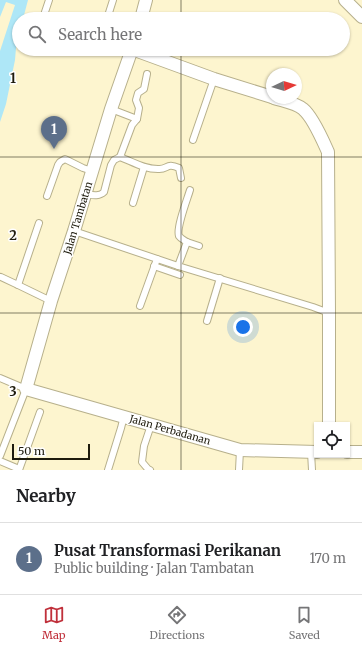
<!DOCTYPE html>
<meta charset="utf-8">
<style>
body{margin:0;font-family:Merriweather,serif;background:#f2f2f2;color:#202124}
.controls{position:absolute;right:12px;bottom:12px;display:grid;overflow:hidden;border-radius:0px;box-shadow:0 1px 3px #0004}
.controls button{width:36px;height:36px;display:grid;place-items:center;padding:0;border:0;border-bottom:1px solid #e0e0e0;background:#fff;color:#202124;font:20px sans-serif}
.compass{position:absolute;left:266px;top:68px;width:36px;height:36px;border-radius:50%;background:#fff;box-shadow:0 1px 3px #0004;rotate:86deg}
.scale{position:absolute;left:12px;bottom:10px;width:78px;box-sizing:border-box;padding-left:4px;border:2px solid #1e1b0d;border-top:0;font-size:11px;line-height:14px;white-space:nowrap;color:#1e1b0d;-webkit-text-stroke:3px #fff;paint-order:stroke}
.you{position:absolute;left:243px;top:327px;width:14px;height:14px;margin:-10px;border:3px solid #fff;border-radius:50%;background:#1a73e8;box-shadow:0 0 0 6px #1a73e833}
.badge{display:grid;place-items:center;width:26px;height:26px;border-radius:50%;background:#c0303b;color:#fff;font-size:13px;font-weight:700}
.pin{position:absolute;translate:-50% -33px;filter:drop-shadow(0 1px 2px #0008)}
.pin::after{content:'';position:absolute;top:21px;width:14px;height:12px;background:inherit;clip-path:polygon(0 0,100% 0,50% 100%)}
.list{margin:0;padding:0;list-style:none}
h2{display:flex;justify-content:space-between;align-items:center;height:52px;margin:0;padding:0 16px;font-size:17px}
h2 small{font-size:13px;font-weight:400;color:#757577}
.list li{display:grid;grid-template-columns:26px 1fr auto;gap:12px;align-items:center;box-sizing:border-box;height:72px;padding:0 16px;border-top:1px solid #e0e0e0}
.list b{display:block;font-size:15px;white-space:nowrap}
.list p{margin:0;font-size:13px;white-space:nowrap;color:#757577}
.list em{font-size:13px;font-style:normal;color:#757577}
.icon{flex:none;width:22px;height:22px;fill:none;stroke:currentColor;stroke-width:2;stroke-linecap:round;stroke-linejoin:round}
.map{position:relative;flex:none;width:362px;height:470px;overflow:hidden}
.search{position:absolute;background:#fff;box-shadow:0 1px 3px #0004;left:12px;right:12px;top:12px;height:44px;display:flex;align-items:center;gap:10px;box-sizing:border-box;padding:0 14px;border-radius:22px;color:#757577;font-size:15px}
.sheet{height:124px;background:#fff}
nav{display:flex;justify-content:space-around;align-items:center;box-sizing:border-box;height:56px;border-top:1px solid #e0e0e0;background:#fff;font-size:11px;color:#757577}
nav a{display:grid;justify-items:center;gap:2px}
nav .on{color:#c0303b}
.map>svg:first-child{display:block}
.water{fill:#aee7f7}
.pier{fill:#fdf5cf}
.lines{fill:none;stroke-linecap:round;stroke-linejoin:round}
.service-casing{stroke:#b7b08c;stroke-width:8}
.minor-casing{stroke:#b7b08c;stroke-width:14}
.service{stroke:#fff;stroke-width:6}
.minor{stroke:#fff;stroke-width:12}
.grid{fill:none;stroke:#1e1b0d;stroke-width:1;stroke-opacity:0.55}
.labels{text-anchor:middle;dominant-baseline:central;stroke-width:3;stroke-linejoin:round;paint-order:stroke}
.street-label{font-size:10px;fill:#1e1b0d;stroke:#fff}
.grid-label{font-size:13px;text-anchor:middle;font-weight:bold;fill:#1e1b0d;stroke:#fff;stroke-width:3;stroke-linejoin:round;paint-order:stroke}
</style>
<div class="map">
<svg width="362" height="470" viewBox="0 0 362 470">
<rect width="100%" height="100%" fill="#fdf5cf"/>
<path class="water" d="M0,0H28L23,19H19V35L16,48L15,60L6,104L0,122Z"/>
<path class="pier" d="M6,2L15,5L0,51V17Z"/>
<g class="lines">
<defs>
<g id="service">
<path d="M46,19L44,15L49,0"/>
<path d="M107,19L113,0"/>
<path d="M111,109L137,119"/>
<path d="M193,140L214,79"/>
<path d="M120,157L132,125L137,119L139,108L136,100L138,93L144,89L147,74"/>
<path d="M85,194C92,195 99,197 104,192L111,165L114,160L120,157C133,162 144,169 158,169C168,170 166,162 179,168L181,178"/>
<path d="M47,196L58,165L60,162L65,159L83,168L92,171"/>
<path d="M133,203L144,167"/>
<path d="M74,231L178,266L313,307L329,313"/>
<path d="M187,242L199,246"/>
<path d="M154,266L180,275"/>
<path d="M178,266L187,242C184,240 181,239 179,236C176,228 187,200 190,190"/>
<path d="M1,277L18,285L51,301"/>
<path d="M18,285L39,223"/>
<path d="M140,306L157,259"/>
<path d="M207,321L220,278"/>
<path d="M0,378L26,389L0,456"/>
<path d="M311,452L312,470"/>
<path d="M0,461L19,469"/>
<path d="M19,470L40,412"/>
<path d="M108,470L121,428L124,416"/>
<path d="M150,470L148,469L142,462L144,446L151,425"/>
<path d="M239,470L240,450"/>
</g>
<g id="minor">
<path d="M345,0L362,17"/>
<path d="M141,19L146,0"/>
<path d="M132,49L111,109L74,231L51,301L26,389L240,450L317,452"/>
<path d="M132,49L214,79L272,97"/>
<path d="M274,98C283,101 296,103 303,109C313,117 323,141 328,152L329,313V425"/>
<path d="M347,452H362"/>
</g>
</defs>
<use href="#service" class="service-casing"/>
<use href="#minor" class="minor-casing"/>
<use href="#service" class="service"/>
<use href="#minor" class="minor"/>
</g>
<path class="grid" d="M181,0V19M181,49V470M0,157H362M0,313H362"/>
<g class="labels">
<g class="street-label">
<text transform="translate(78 218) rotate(-73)">Jalan Tambatan</text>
<text transform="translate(170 430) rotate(16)">Jalan Perbadanan</text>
</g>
</g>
<g class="grid-label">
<text x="13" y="83">1</text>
<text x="13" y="240">2</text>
<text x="13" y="396">3</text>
</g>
</svg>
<div class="controls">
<button><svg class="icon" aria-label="locate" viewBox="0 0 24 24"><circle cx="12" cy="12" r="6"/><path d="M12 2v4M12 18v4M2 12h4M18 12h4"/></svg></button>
</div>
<svg class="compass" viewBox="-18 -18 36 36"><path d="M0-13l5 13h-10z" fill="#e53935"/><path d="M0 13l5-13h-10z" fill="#757577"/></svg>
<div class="scale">50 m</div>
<div class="you"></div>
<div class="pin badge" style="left:54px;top:149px;background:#5c6f8a">1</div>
<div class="search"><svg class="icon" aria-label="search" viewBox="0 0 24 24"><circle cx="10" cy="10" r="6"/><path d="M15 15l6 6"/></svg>Search here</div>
</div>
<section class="sheet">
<h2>Nearby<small></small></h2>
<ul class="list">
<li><span class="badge" style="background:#5c6f8a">1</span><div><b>Pusat Transformasi Perikanan</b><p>Public building · Jalan Tambatan</p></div><em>170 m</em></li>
</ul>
</section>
<nav>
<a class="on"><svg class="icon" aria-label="map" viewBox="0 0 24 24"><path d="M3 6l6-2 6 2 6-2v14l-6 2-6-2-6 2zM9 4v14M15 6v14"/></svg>Map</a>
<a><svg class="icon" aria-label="directions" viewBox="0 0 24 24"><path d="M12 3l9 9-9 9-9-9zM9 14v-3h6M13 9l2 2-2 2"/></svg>Directions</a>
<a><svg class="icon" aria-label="saved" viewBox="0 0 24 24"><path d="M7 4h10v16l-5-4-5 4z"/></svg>Saved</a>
</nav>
